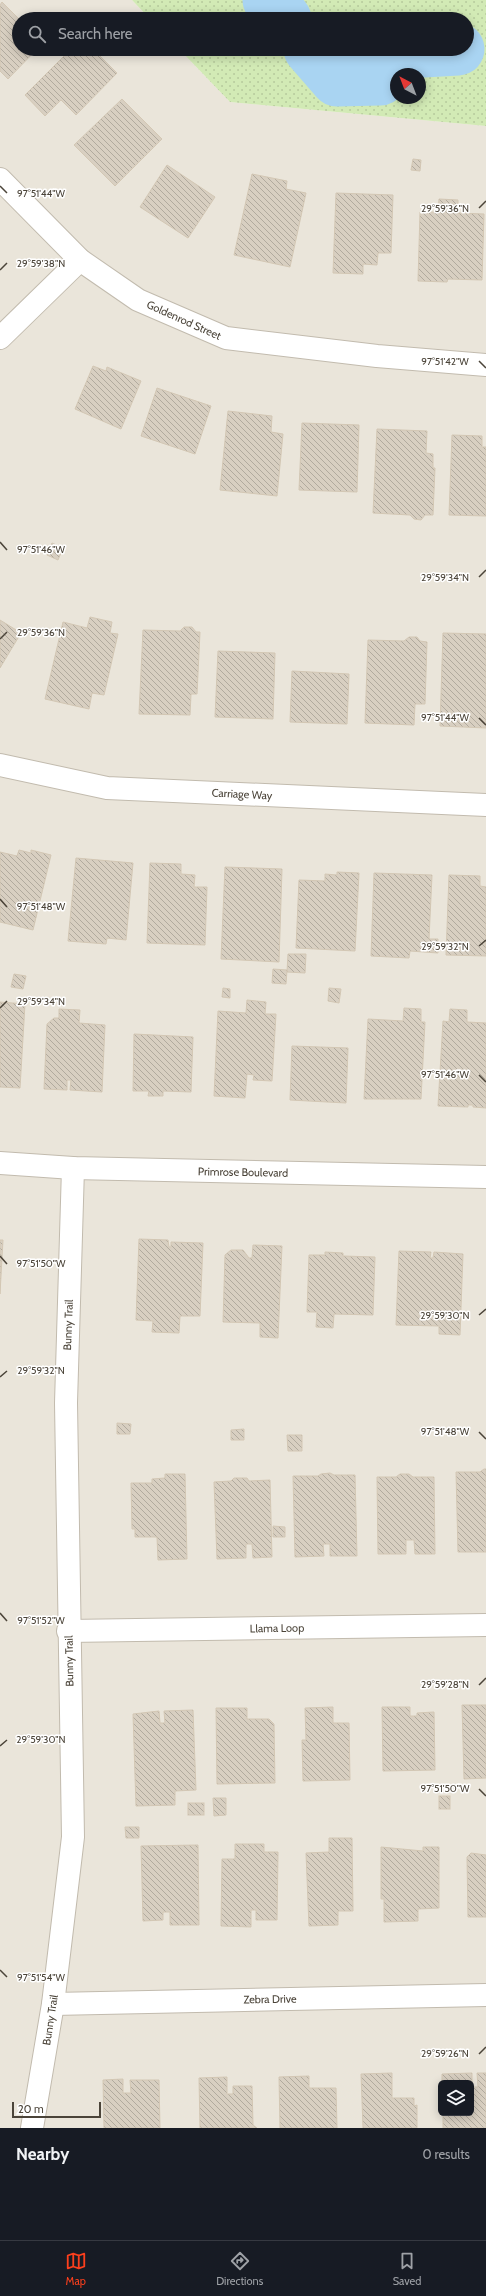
<!DOCTYPE html>
<meta charset="utf-8">
<style>
body{margin:0;font-family:Cabin,sans-serif;background:#20242c;color:#f1f3f6}
.controls{position:absolute;right:12px;bottom:12px;display:grid;overflow:hidden;border-radius:6px;box-shadow:0 2px 10px #0003}
.controls button{width:36px;height:36px;display:grid;place-items:center;padding:0;border:0;border-bottom:1px solid #363941;background:#171b24;color:#f1f3f6;font:20px sans-serif}
.compass{position:absolute;left:390px;top:68px;width:36px;height:36px;border-radius:50%;background:#171b24;box-shadow:0 2px 10px #0003;rotate:318deg}
.scale{position:absolute;left:12px;bottom:10px;width:89px;box-sizing:border-box;padding-left:4px;border:2px solid #4b4439;border-top:0;font-size:11px;line-height:14px;white-space:nowrap;color:#4b4439;-webkit-text-stroke:3px #fff;paint-order:stroke}
.list{margin:0;padding:0;list-style:none}
h2{display:flex;justify-content:space-between;align-items:center;height:52px;margin:0;padding:0 16px;font-size:17px}
h2 small{font-size:13px;font-weight:400;color:#9ea1a6}
.icon{flex:none;width:22px;height:22px;fill:none;stroke:currentColor;stroke-width:2;stroke-linecap:round;stroke-linejoin:round}
.map{position:relative;flex:none;width:486px;height:2128px;overflow:hidden}
.search{position:absolute;background:#171b24;box-shadow:0 2px 10px #0003;left:12px;right:12px;top:12px;height:44px;display:flex;align-items:center;gap:10px;box-sizing:border-box;padding:0 14px;border-radius:22px;color:#9ea1a6;font-size:15px}
.sheet{height:112px;background:#171b24}
nav{display:flex;justify-content:space-around;align-items:center;box-sizing:border-box;height:56px;border-top:1px solid #363941;background:#171b24;font-size:11px;color:#9ea1a6}
nav a{display:grid;justify-items:center;gap:2px}
nav .on{color:#fc3f1d}
.map>svg:first-child{display:block}
.residential{fill:#eae5da;fill-rule:evenodd}
.park{fill:url(#park-dots);fill-rule:evenodd}
.lines{fill:none;stroke-linecap:round;stroke-linejoin:round}
.river{stroke:#a9d4f2;stroke-width:53}
.building{fill:url(#building-back-hatch);stroke:#d3c7b4}
.minor-casing{stroke:#c2bbae;stroke-width:24}
.minor{stroke:#fff;stroke-width:22}
.ticks{fill:none;stroke:#4b4439;stroke-width:1.5}
.labels{text-anchor:middle;dominant-baseline:central;stroke-width:3;stroke-linejoin:round;paint-order:stroke}
.street-label{font-size:11px;fill:#4b4439;stroke:#fff}
.ticks-label{font-size:10px;text-anchor:middle;fill:#4b4439;stroke:#fff;stroke-width:3;stroke-linejoin:round;paint-order:stroke}
</style>
<div class="map">
<svg width="486" height="2128" viewBox="0 0 486 2128">
<defs>
<pattern id="park-dots" width="8" height="8" patternUnits="userSpaceOnUse"><rect width="8" height="8" fill="#d2eab5"/><path d="M2 2h.1M6 6h.1" fill="none" stroke="#b6ca9c" stroke-width="1.8" stroke-linecap="round"/></pattern>
<pattern id="building-back-hatch" width="6" height="6" patternUnits="userSpaceOnUse"><rect width="6" height="6" fill="#d8cfc1"/><path d="M-1 5l2 2M0 0l6 6M5-1l2 2" fill="none" stroke="#b1aa9e"/></pattern>
</defs>
<rect width="100%" height="100%" fill="#f6f3ec"/>
<path class="residential" d="M0,0H132L150,19H19V49H179L230,102L486,126V2128H0ZM441,2083H471V2113H441Z"/>
<path class="park" d="M132,0H486V126L230,102L179,49H467V19H150ZM396,74H420V98H396Z"/>
<g class="lines">
<g class="river">
<path d="M269,0L285,19"/>
<path d="M310,49L337,80L380,79L395,56L423,51L458,49"/>
</g>
</g>
<g class="building">
<path d="M2,2L19,19V49H37L8,79L0,71V5Z"/>
<path d="M71,49H93L117,73L76,115L61,100L45,116L25,95Z"/>
<path d="M122,99L162,139L115,186L74,145Z"/>
<path d="M413,159L421,160L420,171L411,170Z"/>
<path d="M167,165L215,197L188,238L140,207Z"/>
<path d="M252,174L287,181L286,189L306,193L290,267L234,255Z"/>
<path d="M336,193L393,195L391,253H378L377,265L363,264V274L333,273Z"/>
<path d="M439,199L458,200V213L484,214L482,280L448,279L447,282L418,281L420,212H438Z"/>
<path d="M93,366L106,371L107,367L141,381L121,429L75,409Z"/>
<path d="M157,388L211,406L195,454L141,436Z"/>
<path d="M228,411L272,416L271,432L283,434L277,496L220,490Z"/>
<path d="M302,423L359,425L357,492L299,490Z"/>
<path d="M377,429L427,431L426,453L433,454V468H435L433,515H425L421,520L414,519L410,515L373,513Z"/>
<path d="M452,435L482,436V447H486V516L449,515Z"/>
<path d="M52,543L63,548L58,560L47,555Z"/>
<path d="M90,617L112,622L110,633L118,634L104,695L92,693L89,709L45,699L63,622L87,628Z"/>
<path d="M0,620L21,633L0,668Z"/>
<path d="M184,627H192L196,632H200L197,694H191L190,715L139,714L143,630L180,631Z"/>
<path d="M443,633L486,634V728L440,726Z"/>
<path d="M409,637H417L420,641L427,642L425,704H415L414,725L365,723L368,640L404,641Z"/>
<path d="M218,651L275,653L273,719L215,717Z"/>
<path d="M292,671L349,674L347,724L290,722Z"/>
<path d="M19,850L31,853V850L51,855L33,930L0,922V852L17,856Z"/>
<path d="M76,858L133,863L126,940L107,938L106,944L68,941Z"/>
<path d="M150,863L181,864V874L195,875L194,887H207L205,945L147,943Z"/>
<path d="M225,867L282,869L279,962L221,959Z"/>
<path d="M337,872L359,873L355,951L296,948L299,880L325,881V874L337,875Z"/>
<path d="M374,873L432,875L429,939H438V953L410,951L409,958L371,956Z"/>
<path d="M449,875L480,876V886L486,887V956L446,955Z"/>
<path d="M288,954H306L305,973L287,972Z"/>
<path d="M273,969L287,970L286,984L272,983Z"/>
<path d="M14,974L26,976L23,989L11,987Z"/>
<path d="M223,988L230,989V998L222,997Z"/>
<path d="M329,988L341,989L339,1003L328,1001Z"/>
<path d="M247,1000L266,1002L265,1014H276L272,1081L253,1080L254,1075L247,1074L245,1098L214,1096L218,1011L246,1013Z"/>
<path d="M0,1002L25,1004L20,1088L0,1087Z"/>
<path d="M404,1008L421,1009V1022H425L421,1099H364L368,1019L403,1021Z"/>
<path d="M59,1009L80,1010L79,1023L105,1025L102,1092L70,1090L71,1080H67V1090L44,1089L47,1024L54,1018H59Z"/>
<path d="M450,1009L467,1010V1022L486,1023V1108L473,1107V1105H468V1107L438,1106L443,1021L449,1022Z"/>
<path d="M134,1034L193,1037L191,1092L163,1091V1096H148L149,1091H133Z"/>
<path d="M292,1046L348,1048L346,1103L290,1100Z"/>
<path d="M139,1239L168,1240L169,1247H171V1242L203,1243L200,1316H180L179,1333L152,1332L153,1321L136,1320Z"/>
<path d="M0,1240H3L0,1294Z"/>
<path d="M253,1245L282,1246L278,1338L260,1337V1323L223,1322L225,1255L231,1250H243L249,1258H252Z"/>
<path d="M399,1251L431,1252L430,1258H433L434,1252L463,1254L460,1335L439,1334V1326L396,1325Z"/>
<path d="M325,1252L343,1253V1256L375,1257L373,1315L334,1314L333,1328L316,1327L317,1312H307L309,1255H325Z"/>
<path d="M117,1423L131,1424L130,1434H117Z"/>
<path d="M244,1429V1440H231V1430Z"/>
<path d="M287,1435H302V1451H288Z"/>
<path d="M484,1469H486V1552H458L456,1472H480Z"/>
<path d="M330,1473L334,1475H355L357,1556H330V1544H323L324,1556L295,1557L293,1476H318L321,1474Z"/>
<path d="M165,1474H185L187,1559L158,1560L157,1537H135V1529H132L131,1483H152V1479L165,1478Z"/>
<path d="M400,1474H409L413,1477H434L435,1554H415L414,1540H406V1554H378L377,1477H396Z"/>
<path d="M234,1478H247L249,1481L270,1480L272,1557L253,1558L252,1544H246V1558L217,1559L214,1482L231,1481Z"/>
<path d="M273,1526L285,1527V1537H273Z"/>
<path d="M462,1705H486V1778L464,1779Z"/>
<path d="M333,1707V1723H349L350,1780L303,1781L302,1740H306L305,1708Z"/>
<path d="M382,1707H410V1716H417V1713L434,1712L435,1770L383,1771Z"/>
<path d="M216,1708H247V1719H269L274,1724L275,1783L217,1784Z"/>
<path d="M193,1710L196,1790L175,1791V1805L136,1806L133,1714L159,1711L160,1723H165L164,1711Z"/>
<rect x="439" y="1796" width="11" height="13"/>
<path d="M213,1798H226V1815L214,1816Z"/>
<rect x="188" y="1803" width="16" height="12"/>
<path d="M125,1827H139V1838H126Z"/>
<path d="M329,1838H352L353,1911H338V1925L309,1926L306,1853L329,1852Z"/>
<path d="M235,1844H264V1852H278L277,1920H256V1910H251V1927L221,1926L222,1859H235Z"/>
<path d="M198,1845L199,1925H170V1912H163V1920L143,1921L141,1846Z"/>
<path d="M381,1847L423,1851V1847H439V1908L418,1909V1921L384,1922V1899H381Z"/>
<path d="M471,1853L486,1855V1917H468L467,1857Z"/>
<path d="M392,2073V2098H414V2106L417,2105V2128H363L361,2074Z"/>
<path d="M472,2073V2087H478L477,2073H486V2128H443V2113H471V2083H442V2074Z"/>
<path d="M309,2076V2088H336L337,2128H280L279,2077Z"/>
<path d="M227,2077V2094H233V2086H252L253,2125L257,2128H200L199,2078Z"/>
<path d="M123,2079V2093H131L130,2080H159L160,2128H104L103,2080Z"/>
</g>
<g class="lines">
<defs>
<g id="minor">
<path d="M0,179L80,260L138,300L226,338L377,356L486,365"/>
<path d="M0,338L80,260"/>
<path d="M0,765L107,788L486,805"/>
<path d="M0,1163L73,1168L486,1177"/>
<path d="M68,1631L486,1625"/>
<path d="M53,2004L486,1995"/>
<path d="M32,2128L53,2004L73,1837L66,1403L73,1168"/>
</g>
</defs>
<use href="#minor" class="minor-casing"/>
<use href="#minor" class="minor"/>
</g>
<path class="ticks" d="M0,186L7,193M479,208L486,201M0,270L7,263M479,361L486,368M0,542L7,550M479,577L486,570M0,639L7,632M479,718L486,725M0,899L7,907M479,946L486,940M0,1008L7,1001M479,1075L486,1082M0,1256L7,1264M479,1315L486,1309M0,1377L7,1371M479,1432L486,1439M0,1613L7,1621M479,1685L486,1678M0,1746L7,1740M479,1789L486,1796M0,1970L7,1977M479,2054L486,2047"/>
<g class="labels">
<g class="street-label">
<text transform="translate(184 320) rotate(24)">Goldenrod Street</text>
<text transform="translate(242 794) rotate(3)">Carriage Way</text>
<text transform="translate(243 1172) rotate(1)">Primrose Boulevard</text>
<text transform="translate(68 1325) rotate(-88)">Bunny Trail</text>
<text transform="translate(277 1628) rotate(-1)">Llama Loop</text>
<text transform="translate(69 1661) rotate(-91)">Bunny Trail</text>
<text transform="translate(270 1999) rotate(-1)">Zebra Drive</text>
<text transform="translate(50 2020) rotate(-81)">Bunny Trail</text>
</g>
</g>
<g class="ticks-label">
<text x="41" y="197">97°51'44"W</text>
<text x="445" y="212">29°59'36"N</text>
<text x="41" y="267">29°59'38"N</text>
<text x="445" y="365">97°51'42"W</text>
<text x="41" y="553">97°51'46"W</text>
<text x="445" y="581">29°59'34"N</text>
<text x="41" y="636">29°59'36"N</text>
<text x="445" y="721">97°51'44"W</text>
<text x="41" y="910">97°51'48"W</text>
<text x="445" y="950">29°59'32"N</text>
<text x="41" y="1005">29°59'34"N</text>
<text x="445" y="1078">97°51'46"W</text>
<text x="41" y="1267">97°51'50"W</text>
<text x="445" y="1319">29°59'30"N</text>
<text x="41" y="1374">29°59'32"N</text>
<text x="445" y="1435">97°51'48"W</text>
<text x="41" y="1624">97°51'52"W</text>
<text x="445" y="1688">29°59'28"N</text>
<text x="41" y="1743">29°59'30"N</text>
<text x="445" y="1792">97°51'50"W</text>
<text x="41" y="1981">97°51'54"W</text>
<text x="445" y="2057">29°59'26"N</text>
</g>
</svg>
<div class="controls">
<button><svg class="icon" aria-label="layers" viewBox="0 0 24 24"><path d="M12 4l9 5-9 5-9-5zM3 14l9 5 9-5"/></svg></button>
</div>
<svg class="compass" viewBox="-18 -18 36 36"><path d="M0-13l5 13h-10z" fill="#e53935"/><path d="M0 13l5-13h-10z" fill="#9ea1a6"/></svg>
<div class="scale">20 m</div>
<div class="search"><svg class="icon" aria-label="search" viewBox="0 0 24 24"><circle cx="10" cy="10" r="6"/><path d="M15 15l6 6"/></svg>Search here</div>
</div>
<section class="sheet">
<h2>Nearby<small>0 results</small></h2>
<ul class="list">
</ul>
</section>
<nav>
<a class="on"><svg class="icon" aria-label="map" viewBox="0 0 24 24"><path d="M3 6l6-2 6 2 6-2v14l-6 2-6-2-6 2zM9 4v14M15 6v14"/></svg>Map</a>
<a><svg class="icon" aria-label="directions" viewBox="0 0 24 24"><path d="M12 3l9 9-9 9-9-9zM9 14v-3h6M13 9l2 2-2 2"/></svg>Directions</a>
<a><svg class="icon" aria-label="saved" viewBox="0 0 24 24"><path d="M7 4h10v16l-5-4-5 4z"/></svg>Saved</a>
</nav>
